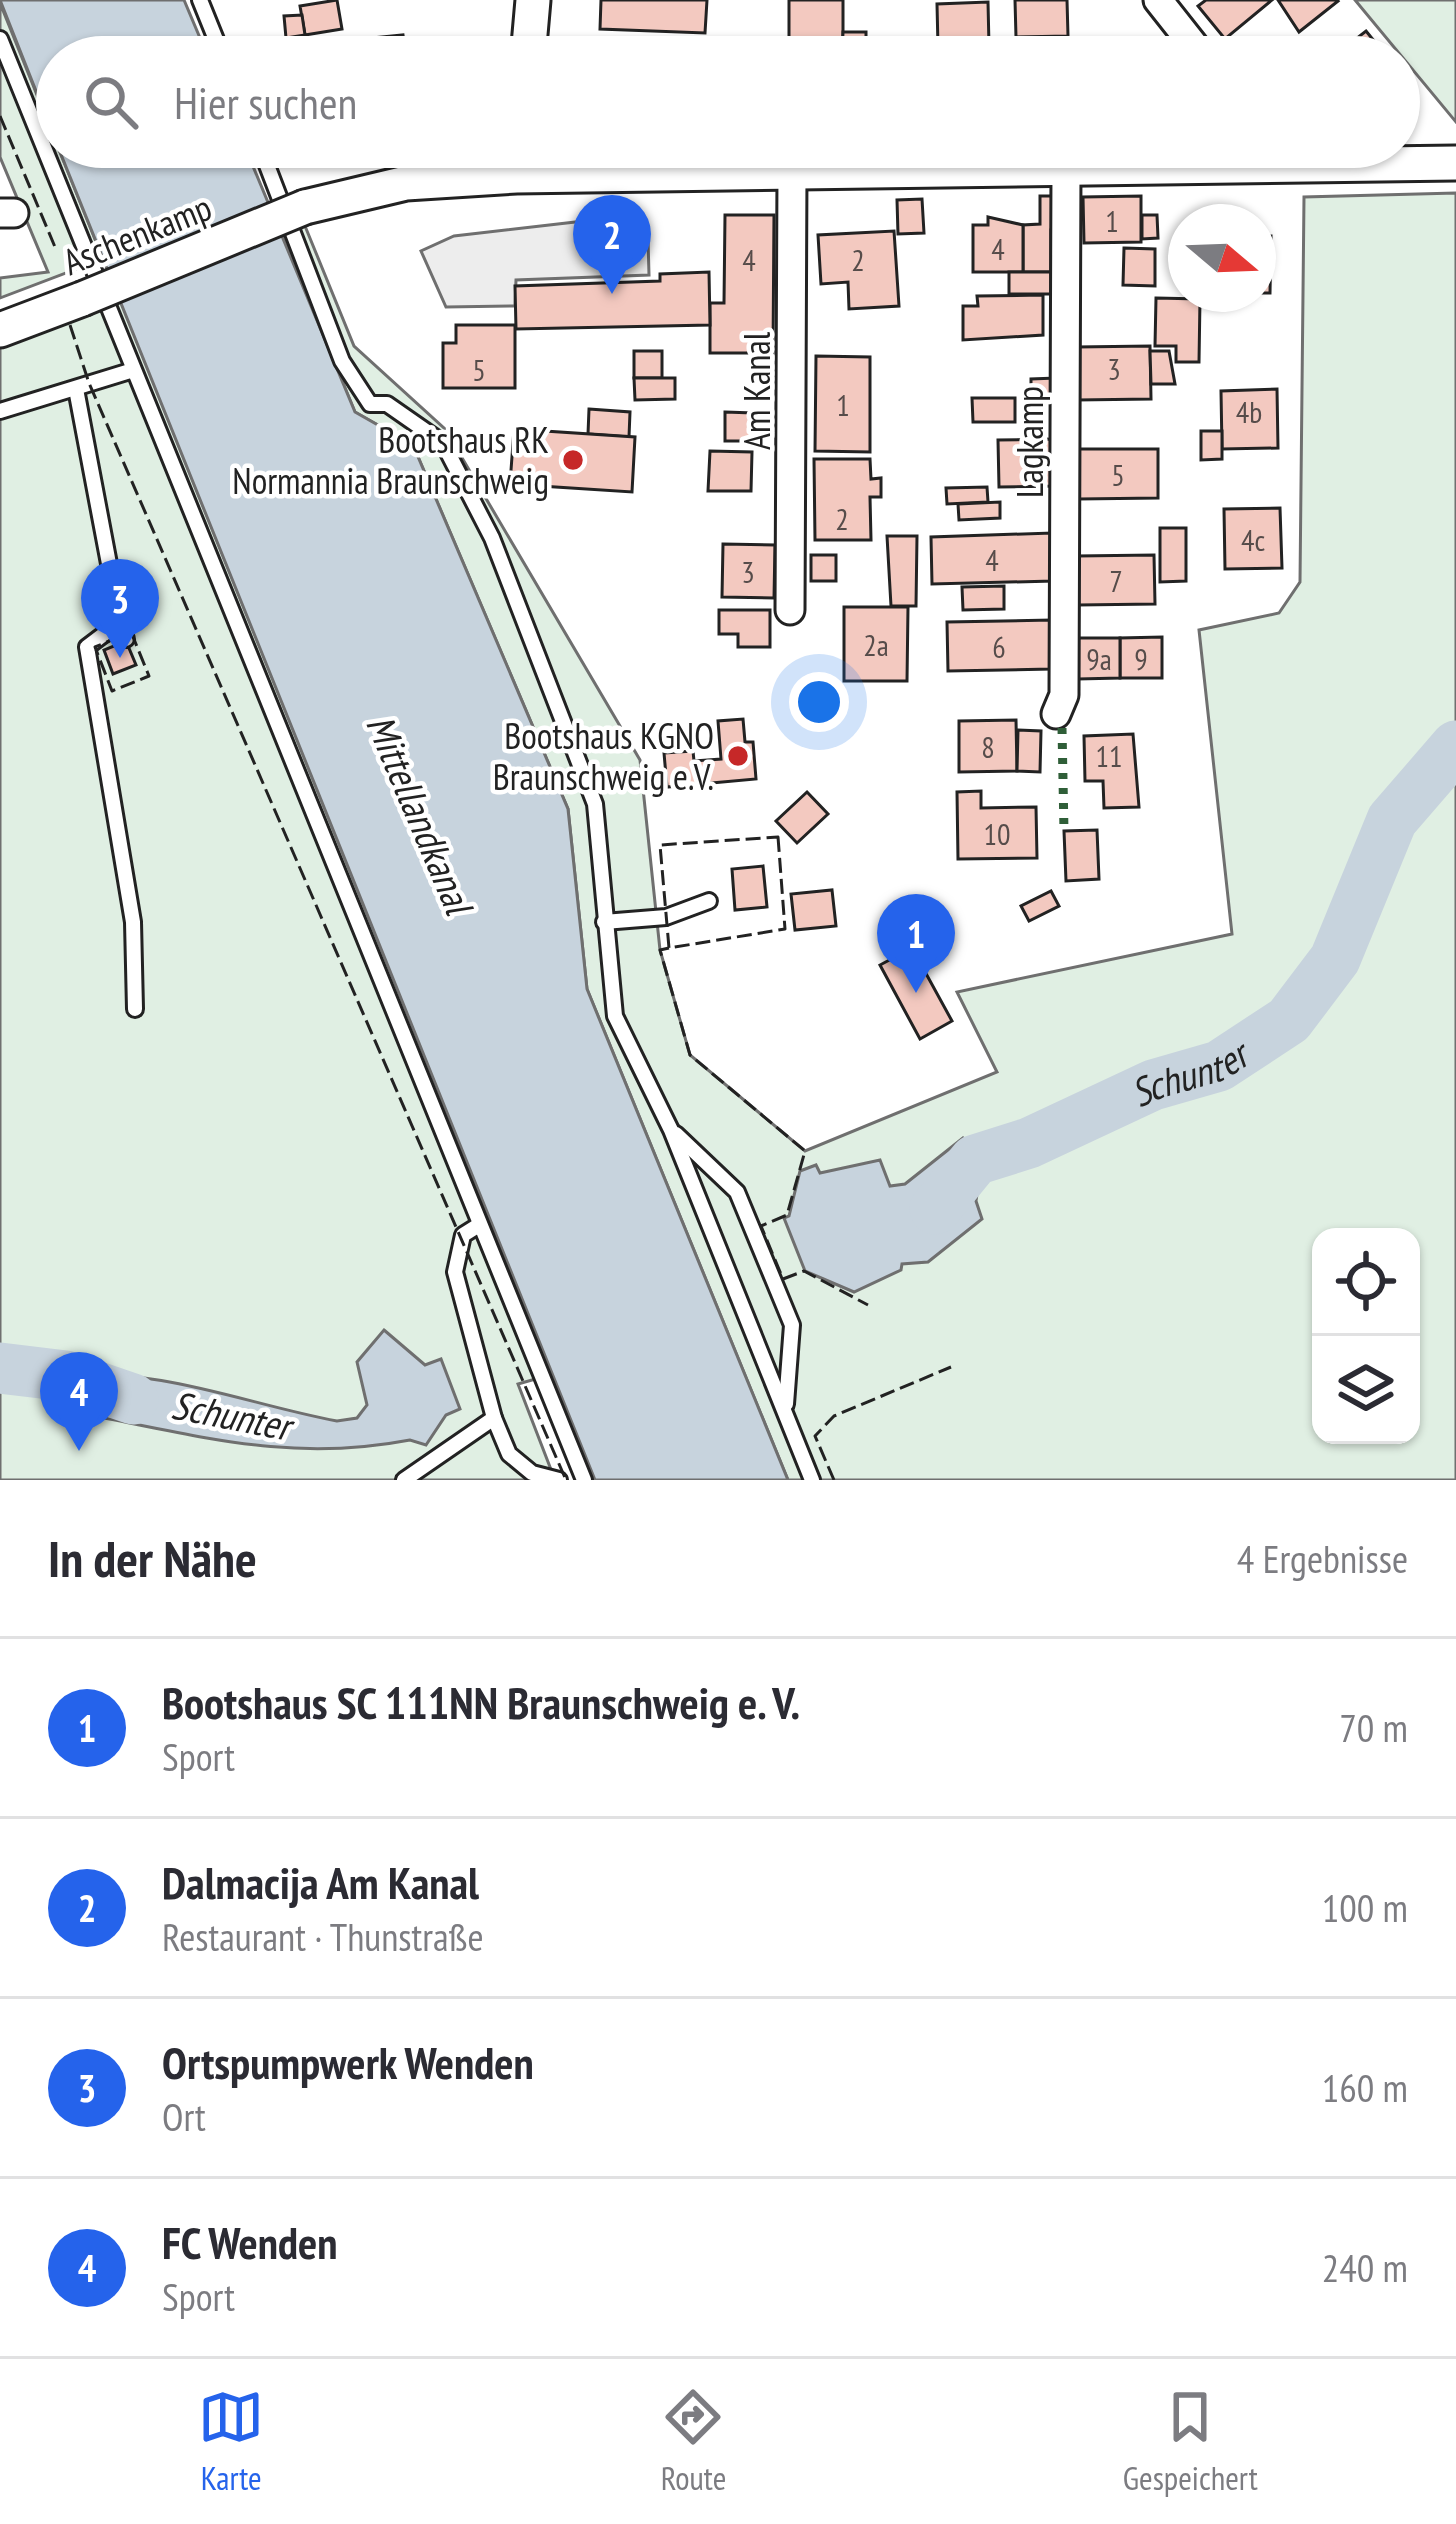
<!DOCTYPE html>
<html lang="de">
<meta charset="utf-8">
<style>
body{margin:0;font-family:"PT Sans Narrow",sans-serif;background:#f2f2f3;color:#2b2b33}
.controls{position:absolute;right:36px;bottom:36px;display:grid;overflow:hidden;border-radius:24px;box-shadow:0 3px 9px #0004}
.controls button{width:108px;height:108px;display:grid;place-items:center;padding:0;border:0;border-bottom:3px solid #e1e1e2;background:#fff;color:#2b2b33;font:60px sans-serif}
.compass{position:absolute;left:1168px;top:204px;width:108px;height:108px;border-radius:50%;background:#fff;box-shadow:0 3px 9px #0004;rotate:109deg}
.you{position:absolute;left:819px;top:702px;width:42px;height:42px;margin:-30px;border:9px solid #fff;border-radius:50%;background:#1a73e8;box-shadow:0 0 0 18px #1a73e833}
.badge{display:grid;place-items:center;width:78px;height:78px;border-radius:50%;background:#2563eb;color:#fff;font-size:39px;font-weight:700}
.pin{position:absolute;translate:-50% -99px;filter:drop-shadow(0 3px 6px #0008)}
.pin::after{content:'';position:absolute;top:63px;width:42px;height:36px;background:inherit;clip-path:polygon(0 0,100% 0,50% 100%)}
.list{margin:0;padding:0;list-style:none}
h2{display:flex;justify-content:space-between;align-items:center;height:156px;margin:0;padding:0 48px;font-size:51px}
h2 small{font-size:39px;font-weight:400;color:#7c7c81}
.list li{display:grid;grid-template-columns:78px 1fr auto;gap:36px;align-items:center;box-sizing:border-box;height:180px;padding:0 48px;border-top:3px solid #e1e1e2}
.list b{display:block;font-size:45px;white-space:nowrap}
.list p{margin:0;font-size:39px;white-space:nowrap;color:#7c7c81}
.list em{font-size:39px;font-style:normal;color:#7c7c81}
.icon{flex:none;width:66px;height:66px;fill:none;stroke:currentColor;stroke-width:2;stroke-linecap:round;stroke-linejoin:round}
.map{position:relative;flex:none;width:1456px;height:1480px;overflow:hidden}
.search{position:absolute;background:#fff;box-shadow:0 3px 9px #0004;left:36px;right:36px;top:36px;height:132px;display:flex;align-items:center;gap:30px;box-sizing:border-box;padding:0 42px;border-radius:66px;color:#7c7c81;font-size:45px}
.sheet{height:876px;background:#fff}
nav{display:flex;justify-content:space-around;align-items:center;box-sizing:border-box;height:168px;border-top:3px solid #e1e1e2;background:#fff;font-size:33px;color:#7c7c81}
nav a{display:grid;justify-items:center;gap:6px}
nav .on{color:#2563eb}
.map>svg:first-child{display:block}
.green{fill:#e0efe3;stroke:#6f6f6f;stroke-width:3;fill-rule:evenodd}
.parking{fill:#ededed;stroke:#6f6f6f;stroke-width:3}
.water{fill:#c7d3dd;stroke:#6f6f6f;stroke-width:3}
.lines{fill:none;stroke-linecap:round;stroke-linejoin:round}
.river{stroke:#c7d3dd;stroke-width:51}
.building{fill:#f3c9c0;stroke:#222;stroke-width:3}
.service-casing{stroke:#222;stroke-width:20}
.minor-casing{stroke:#222;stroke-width:33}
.tertiary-casing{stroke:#222;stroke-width:39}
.service{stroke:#fff;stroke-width:14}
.minor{stroke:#fff;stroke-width:27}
.tertiary{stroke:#fff;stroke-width:33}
.tertiary-bridge-casing{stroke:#222;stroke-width:39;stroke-linecap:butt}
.tertiary-bridge{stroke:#fff;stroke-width:33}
.hedge{stroke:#2f5e38;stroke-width:9;stroke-dasharray:6 9;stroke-linecap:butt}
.fence{stroke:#222;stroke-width:3;stroke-dasharray:15 6;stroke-linecap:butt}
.poi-dot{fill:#c62828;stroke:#fff;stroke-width:4.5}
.labels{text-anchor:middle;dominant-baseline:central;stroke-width:9;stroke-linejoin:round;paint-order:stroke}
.number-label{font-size:30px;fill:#564c4a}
.street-label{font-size:36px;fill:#222;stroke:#fff}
.poi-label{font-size:36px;fill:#222;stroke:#fff;text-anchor:end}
.water-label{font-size:39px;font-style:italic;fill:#222;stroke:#fff}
</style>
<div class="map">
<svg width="1456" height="1480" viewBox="0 0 1456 1480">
<rect width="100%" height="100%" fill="#fff"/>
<g class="green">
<path d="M1355,0H1456V122Z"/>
<path d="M0,3L103,259L0,298V278L48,272L0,157Z"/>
<path d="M1456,193V1480H788L587,989L568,809L413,445L355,412L281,234L305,226L354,346L445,429L640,760L660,950L690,1055L805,1151L997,1072L957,992L1232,934L1199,630L1279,613L1300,582L1304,197ZM1321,1237H1411V1435H1321Z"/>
<path d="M119,297L553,1374L518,1384L555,1480H0V341Z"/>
</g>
<path class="parking" d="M619,217L622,240L648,239L649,275L516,280L515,306L446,307L421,251L454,236Z"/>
<g class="water">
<path d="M0,0H184L208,57H57V144Z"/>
<path d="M58,147H245L355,412L413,445L568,809L587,989L788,1480H595Z"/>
<path d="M963,1138L983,1154L976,1201L982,1219L928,1262L902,1264L901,1270L854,1292L805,1271L784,1218L789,1216L800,1171L816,1165L820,1173L880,1160L890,1186L905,1184Z"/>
<path d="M384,1330L425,1365L441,1359L460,1409L446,1415L426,1445L410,1440C290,1463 201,1436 84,1414L66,1376C160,1367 246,1404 337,1421L357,1418L367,1405L357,1362Z"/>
</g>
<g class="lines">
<g class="river">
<path id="s1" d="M935,1209L975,1160L1029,1143L1153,1085L1219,1066L1289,1020L1335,959L1392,820L1456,746"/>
<path d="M0,1368L66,1376L133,1399"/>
</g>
</g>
<g class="building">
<path d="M337,0L342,29L305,35L300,6Z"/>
<path d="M601,0H707L705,33L600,29Z"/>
<rect x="789" y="0" width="54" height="38"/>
<path d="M1015,0H1067L1068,36L1016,37Z"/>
<path d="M1206,0H1272L1225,39L1198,6Z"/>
<path d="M1278,0H1337L1338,1L1299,32Z"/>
<path d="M988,2L989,46L938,47L937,4Z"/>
<path d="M302,15L305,35L286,38L284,16Z"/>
<path d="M1366,31L1387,57H1341L1338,53Z"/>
<path d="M843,32H866V57H842Z"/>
<path d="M403,35L406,57H363L361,39Z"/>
<path d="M361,39L363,57H320L318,43Z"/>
<path d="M317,40L319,57H268L267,45Z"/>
<rect x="1041" y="41" width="46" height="16"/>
<path d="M705,46L788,47V57H705Z"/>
<path d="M1040,196H1059L1060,230H1051V272H1023V225L1040,224Z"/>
<path d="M1141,196V242L1084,243L1083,197Z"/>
<path d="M922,199L924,233L898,234L897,200Z"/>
<path d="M725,215H774L773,353H710V303H724Z"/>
<path d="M1142,215H1157L1158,238L1142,239Z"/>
<path d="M988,217L1023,225V272H973V225H988Z"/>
<path d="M894,231L899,306L849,309L848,282L821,284L818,235Z"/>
<path d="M1271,236L1270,293H1258V237Z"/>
<path d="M1124,248L1155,249V286L1123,285Z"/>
<path d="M709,272L710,325L516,329L515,286L660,281V274Z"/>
<rect x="1009" y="272" width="42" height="22"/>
<path d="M1043,295V335L963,340V306H978L977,296Z"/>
<path d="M1156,298L1200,299L1199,362H1176V346H1155Z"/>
<path d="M456,325H515V388H443V343H456Z"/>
<path d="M1150,346L1151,399L1077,400V347Z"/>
<rect x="634" y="351" width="28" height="27"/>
<path d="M1150,351H1169L1175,384H1151Z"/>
<path d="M816,356L870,357V452L815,451Z"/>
<path d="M634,378H675V399L635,400Z"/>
<path d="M1056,378V397H1031V379Z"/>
<path d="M1277,389L1278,448L1222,449L1221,391Z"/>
<path d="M972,398H1015V422H973Z"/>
<path d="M589,409L630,412L629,437L588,434Z"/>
<path d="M725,412L753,413L752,441H725Z"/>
<path d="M514,429L635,437L632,492L510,484Z"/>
<path d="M1201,431H1222V459L1201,460Z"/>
<path d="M1055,439L1056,486L999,487L998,440Z"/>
<path d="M1078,449H1158V498L1079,499Z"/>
<path d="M710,451L752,452L751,491H708Z"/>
<path d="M814,459H870L871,479L881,478V497H870L871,540H815Z"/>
<path d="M987,487L988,502L947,504L946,488Z"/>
<path d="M1000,502V518L959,520L958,504Z"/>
<path d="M1280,508L1282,568L1225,569L1224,509Z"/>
<path d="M1160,528H1186V581L1160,582Z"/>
<path d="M1052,533L1053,581L932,584L931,537Z"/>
<path d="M887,536H917L916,606H891Z"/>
<path d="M723,544L775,545L774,598L722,597Z"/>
<rect x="811" y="555" width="25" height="26"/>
<path d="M1154,555L1155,604L1078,605L1077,556Z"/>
<path d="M1004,586V609L963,610L962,587Z"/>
<path d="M844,607H908L907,681H844Z"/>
<path d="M719,610H770V647H738V634H719Z"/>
<path d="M1051,620V669L948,671L947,622Z"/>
<path d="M1162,637V678H1120V638Z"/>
<path d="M1078,638H1120V678L1078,679Z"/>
<path d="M126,641L136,665L113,674L104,650Z"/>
<path d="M743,719L745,742H753L756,779L667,787L664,753L693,751L694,761L721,759L718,721Z"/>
<path d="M1016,720L1017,771L959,772V721Z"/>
<path d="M1018,730L1041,731L1040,772L1017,771Z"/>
<path d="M1133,734L1139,807L1104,808L1103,781H1085L1084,736Z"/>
<path d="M981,791V808L1036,807L1037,858L958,859L957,792Z"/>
<path d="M807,792L828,814L797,843L776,821Z"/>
<path d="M1097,830L1099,879L1066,881L1064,831Z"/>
<path d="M763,866L767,907L735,910L732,869Z"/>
<path d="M832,890L836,926L795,930L791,894Z"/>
<path d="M1051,891L1059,906L1029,921L1021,906Z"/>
<path d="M912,948L952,1021L920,1039L880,965Z"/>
</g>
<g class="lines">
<defs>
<g id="service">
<path d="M200,0L223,57"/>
<path d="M0,39L584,1480"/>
<path d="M260,147L342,361L370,404H387L443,443L492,538L595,804L615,1016L671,1130L812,1480"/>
<path d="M76,389L120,622L87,647L133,922L135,1009"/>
<path d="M0,411L130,371"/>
<path d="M120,622L126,639"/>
<path d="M604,922L666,917L709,901"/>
<path d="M676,1134L737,1192L792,1325L786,1404"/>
<path d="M479,1225L463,1235L455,1272L494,1418L509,1454L532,1473L559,1480"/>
<path d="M404,1480L494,1418"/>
</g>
<g id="minor">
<path d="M1158,0L1203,57"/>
<path d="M0,213H14"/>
<path d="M790,610L792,173"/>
<path d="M1056,714L1064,695L1066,169"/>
</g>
<g id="tertiary">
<path d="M528,57L533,0"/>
<path d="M305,207L406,183L516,176L1456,163"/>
<path d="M0,330L82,299"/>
</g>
</defs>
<use href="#service" class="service-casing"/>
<use href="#minor" class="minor-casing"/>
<use href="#tertiary" class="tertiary-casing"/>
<use href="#service" class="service"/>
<use href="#minor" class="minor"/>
<use href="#tertiary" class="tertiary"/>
<defs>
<path id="tertiary-bridge" d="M82,299L305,207"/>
</defs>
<use href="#tertiary-bridge" class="tertiary-bridge-casing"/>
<use href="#tertiary-bridge" class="tertiary-bridge"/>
<path class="hedge" d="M1062,728L1064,831"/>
<g class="fence">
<path d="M0,116L55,247"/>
<path d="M70,325L89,383L566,1480"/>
<path d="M131,632L149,676L112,691L95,647Z"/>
<path d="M778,837L785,929L669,948L660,845Z"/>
<path d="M669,948L660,950L690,1055L805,1151L787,1215L761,1226L783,1279L804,1271L868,1305"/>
<path d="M834,1480L815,1436L834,1416L951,1367"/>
</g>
</g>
<g class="poi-dot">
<circle cx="573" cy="460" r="12"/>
<circle cx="738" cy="756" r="12"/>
</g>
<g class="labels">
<g class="number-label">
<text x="1112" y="220">1</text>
<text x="998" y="248">4</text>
<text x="749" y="259">4</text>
<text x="858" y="259">2</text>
<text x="1114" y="368">3</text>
<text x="479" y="369">5</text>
<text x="843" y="404">1</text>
<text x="1249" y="411">4b</text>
<text x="1118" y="474">5</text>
<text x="842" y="518">2</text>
<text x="1253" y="539">4c</text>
<text x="992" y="559">4</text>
<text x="748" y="571">3</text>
<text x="1116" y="580">7</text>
<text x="876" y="644">2a</text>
<text x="999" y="646">6</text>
<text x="1099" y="658">9a</text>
<text x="1141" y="658">9</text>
<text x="988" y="746">8</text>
<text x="1109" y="755">11</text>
<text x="997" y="833">10</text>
</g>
<g class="street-label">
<text transform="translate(137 234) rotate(-22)">Aschenkamp</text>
<text transform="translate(756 391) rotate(-90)">Am Kanal</text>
<text transform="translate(1029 442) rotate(-90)">Lagkamp</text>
</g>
<g class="poi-label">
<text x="549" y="439">Bootshaus RK<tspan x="549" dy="41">Normannia Braunschweig</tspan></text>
<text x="714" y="735">Bootshaus KGNO<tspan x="714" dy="41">Braunschweig e.V.</tspan></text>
</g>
<g class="water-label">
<text transform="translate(420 814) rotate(67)">Mittellandkanal</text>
<text stroke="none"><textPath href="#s1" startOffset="294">Schunter</textPath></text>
<text transform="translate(231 1415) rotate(11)">Schunter</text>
</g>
</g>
</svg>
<div class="controls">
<button><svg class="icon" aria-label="locate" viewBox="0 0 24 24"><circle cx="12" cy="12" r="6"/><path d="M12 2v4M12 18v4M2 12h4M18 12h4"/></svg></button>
<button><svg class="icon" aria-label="layers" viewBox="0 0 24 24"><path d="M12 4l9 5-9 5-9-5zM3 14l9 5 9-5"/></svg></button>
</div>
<svg class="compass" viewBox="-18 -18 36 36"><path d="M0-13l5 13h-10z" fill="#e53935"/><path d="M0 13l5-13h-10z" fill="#7c7c81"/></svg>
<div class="you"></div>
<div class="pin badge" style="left:916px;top:993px">1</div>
<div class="pin badge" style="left:612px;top:294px">2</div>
<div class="pin badge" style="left:120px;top:658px">3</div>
<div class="pin badge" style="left:79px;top:1451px">4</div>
<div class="search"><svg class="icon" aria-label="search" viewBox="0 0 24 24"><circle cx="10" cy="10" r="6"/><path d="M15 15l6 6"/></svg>Hier suchen</div>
</div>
<section class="sheet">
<h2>In der Nähe<small>4 Ergebnisse</small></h2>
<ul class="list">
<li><span class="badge">1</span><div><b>Bootshaus SC 111NN Braunschweig e. V.</b><p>Sport</p></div><em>70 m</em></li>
<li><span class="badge">2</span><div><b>Dalmacija Am Kanal</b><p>Restaurant · Thunstraße</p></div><em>100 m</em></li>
<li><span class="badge">3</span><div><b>Ortspumpwerk Wenden</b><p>Ort</p></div><em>160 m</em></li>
<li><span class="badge">4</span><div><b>FC Wenden</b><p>Sport</p></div><em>240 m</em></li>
</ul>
</section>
<nav>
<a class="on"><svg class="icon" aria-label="map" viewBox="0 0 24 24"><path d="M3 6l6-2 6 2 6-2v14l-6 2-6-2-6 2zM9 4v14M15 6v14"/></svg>Karte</a>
<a><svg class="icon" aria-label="directions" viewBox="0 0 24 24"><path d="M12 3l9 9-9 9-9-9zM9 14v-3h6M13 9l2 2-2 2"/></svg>Route</a>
<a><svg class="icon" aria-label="saved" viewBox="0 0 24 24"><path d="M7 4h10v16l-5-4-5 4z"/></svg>Gespeichert</a>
</nav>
